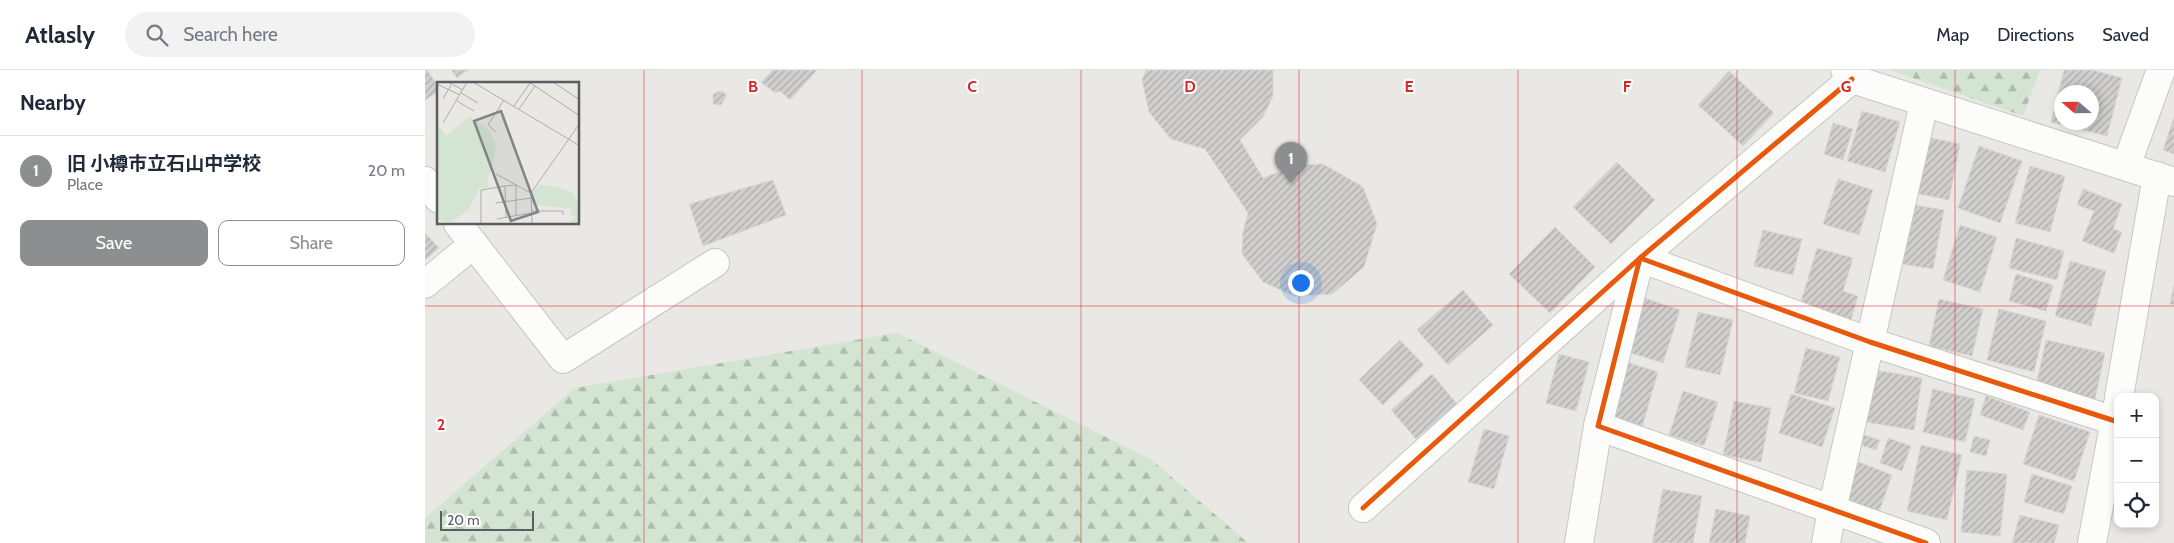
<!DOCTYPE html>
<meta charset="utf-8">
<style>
body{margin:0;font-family:Cabin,"Noto Sans JP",sans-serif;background:#f2f2f3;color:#1f2937}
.controls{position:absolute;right:15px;bottom:15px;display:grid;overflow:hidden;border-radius:10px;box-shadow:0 2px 8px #0003}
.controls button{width:45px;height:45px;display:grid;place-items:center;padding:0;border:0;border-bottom:1px solid #e0e1e3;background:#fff;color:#1f2937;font:25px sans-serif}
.compass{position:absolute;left:1629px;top:15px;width:45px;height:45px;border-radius:50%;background:#fff;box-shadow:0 2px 8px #0003;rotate:290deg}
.scale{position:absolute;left:15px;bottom:12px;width:94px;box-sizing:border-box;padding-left:5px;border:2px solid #5a5d61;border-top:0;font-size:14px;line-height:18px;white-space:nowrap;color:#5a5d61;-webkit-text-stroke:4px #fff;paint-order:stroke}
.you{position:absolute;left:875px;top:212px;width:18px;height:18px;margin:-12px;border:4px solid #fff;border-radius:50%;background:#1a73e8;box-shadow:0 0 0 8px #1a73e833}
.badge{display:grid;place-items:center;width:32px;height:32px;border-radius:50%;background:#8c8e8f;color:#fff;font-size:16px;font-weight:700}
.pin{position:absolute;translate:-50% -41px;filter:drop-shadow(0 1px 2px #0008)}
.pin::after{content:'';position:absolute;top:26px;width:18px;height:15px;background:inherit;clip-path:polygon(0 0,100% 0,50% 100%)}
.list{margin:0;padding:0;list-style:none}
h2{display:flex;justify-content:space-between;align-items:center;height:65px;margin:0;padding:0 20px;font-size:21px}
h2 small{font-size:16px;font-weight:400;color:#747a83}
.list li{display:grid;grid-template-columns:32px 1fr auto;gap:15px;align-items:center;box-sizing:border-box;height:70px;padding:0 20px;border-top:1px solid #e0e1e3}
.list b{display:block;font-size:19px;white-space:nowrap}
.list p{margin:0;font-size:16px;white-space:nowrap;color:#747a83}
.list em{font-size:16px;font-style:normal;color:#747a83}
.actions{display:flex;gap:10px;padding:15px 20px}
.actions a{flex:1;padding:11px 0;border:1px solid #8c8e8f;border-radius:10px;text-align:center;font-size:18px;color:#8c8e8f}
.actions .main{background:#8c8e8f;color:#fff}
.icon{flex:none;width:28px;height:28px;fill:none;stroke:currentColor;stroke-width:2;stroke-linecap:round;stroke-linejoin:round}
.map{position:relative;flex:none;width:1749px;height:473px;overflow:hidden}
header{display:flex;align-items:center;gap:30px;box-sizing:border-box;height:70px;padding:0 25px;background:#fff;border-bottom:1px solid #e0e1e3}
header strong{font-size:24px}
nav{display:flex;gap:28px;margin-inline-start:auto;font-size:18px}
.search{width:350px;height:45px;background:#f2f2f3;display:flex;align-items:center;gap:12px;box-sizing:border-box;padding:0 18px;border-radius:28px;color:#747a83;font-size:19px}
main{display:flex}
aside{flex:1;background:#fff}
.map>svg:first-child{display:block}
.forest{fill:url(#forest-firs)}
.building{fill:url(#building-hatch);stroke:#d8d7d4;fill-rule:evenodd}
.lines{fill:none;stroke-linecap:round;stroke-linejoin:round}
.minor-casing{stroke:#c6c6c6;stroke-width:30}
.tertiary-casing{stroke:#c6c6c6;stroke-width:30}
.minor{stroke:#fcfcfb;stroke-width:28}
.tertiary{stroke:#fcfcfb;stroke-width:28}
.cycleway-casing{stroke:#fff;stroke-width:8}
.cycleway{stroke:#e8590c;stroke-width:5}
.grid{fill:none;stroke:#d62828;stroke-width:1;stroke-opacity:0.55}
.inset-road{fill:none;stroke:#acacac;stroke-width:1}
.view{fill:#828486;fill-opacity:0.15;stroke:#828486;stroke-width:2.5}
.inset-edge{fill:none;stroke:#5a5d61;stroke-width:2.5}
.grid-label{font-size:16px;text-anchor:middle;font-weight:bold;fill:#d62828;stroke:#fff;stroke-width:4;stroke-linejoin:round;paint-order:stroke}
</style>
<header>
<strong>Atlasly</strong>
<div class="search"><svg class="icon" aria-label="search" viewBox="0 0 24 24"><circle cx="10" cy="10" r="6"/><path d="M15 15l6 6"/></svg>Search here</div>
<nav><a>Map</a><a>Directions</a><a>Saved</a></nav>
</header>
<main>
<aside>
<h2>Nearby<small></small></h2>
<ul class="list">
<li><span class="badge">1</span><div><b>旧 小樽市立石山中学校</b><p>Place</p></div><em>20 m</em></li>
</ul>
<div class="actions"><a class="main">Save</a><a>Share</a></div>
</aside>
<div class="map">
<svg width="1749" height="473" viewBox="0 0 1749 473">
<defs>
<pattern id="forest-firs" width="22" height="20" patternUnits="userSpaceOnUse" patternTransform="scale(1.25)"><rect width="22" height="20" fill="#d3e4d2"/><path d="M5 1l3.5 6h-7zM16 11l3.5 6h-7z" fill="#aebcae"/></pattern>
<pattern id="building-hatch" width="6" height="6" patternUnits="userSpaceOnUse" patternTransform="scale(1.25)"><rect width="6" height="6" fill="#d0cfcd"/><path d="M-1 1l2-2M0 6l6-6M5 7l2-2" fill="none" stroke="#acabaa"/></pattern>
</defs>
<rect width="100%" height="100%" fill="#e9e8e4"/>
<g class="forest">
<path d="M1465,0H1615L1598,46Z"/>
<path d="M472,263L727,390L823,473H0V448L150,318Z"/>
</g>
<g class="building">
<path d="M0,0H2L14,17V21L0,30Z"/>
<path d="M26,0H43L32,8Z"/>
<path d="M348,0H392L365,30L355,21L350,23L336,12Z"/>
<path d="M721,0H848V26L838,47L815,70L838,108L872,95L898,94L938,117L952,154L939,197L907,224L869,226L838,212L817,184L818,162L823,143L780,79L746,69L724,42L717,10Z"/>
<path d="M1639,0H1667L1697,8L1682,66L1626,52ZM1636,22H1666V52H1636Z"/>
<path d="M1304,1L1349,43L1318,76L1273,35Z"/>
<path d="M296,21L302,25L296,35L288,34V24Z"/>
<path d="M1437,41L1475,52L1460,102L1422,91Z"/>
<path d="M1749,47V84L1738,80Z"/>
<path d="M1408,53L1428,59L1418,90L1399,84Z"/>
<path d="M1497,66L1535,74L1524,130L1485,122Z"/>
<path d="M1554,76L1597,91L1575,153L1533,138Z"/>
<path d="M1192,92L1230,130L1186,174L1148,137Z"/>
<path d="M1605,96L1640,106L1625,162L1590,153Z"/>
<path d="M1413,109L1448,120L1434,165L1398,154Z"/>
<path d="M348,110L361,145L278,176L264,134Z"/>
<path d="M1658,119L1697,134L1688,159L1697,162L1689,183L1657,171L1669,141L1652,135Z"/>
<path d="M1483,134L1519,140L1508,199L1472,193Z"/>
<path d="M1535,155L1572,167L1555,222L1518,210Z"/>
<path d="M1130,157L1170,197L1125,243L1084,204Z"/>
<path d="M1338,160L1377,169L1368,205L1329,196Z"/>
<path d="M0,163L14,178L0,190Z"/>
<path d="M1591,168L1639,181L1632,210L1584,198Z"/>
<path d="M1392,178L1428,188L1418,221L1433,226L1426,250L1375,235Z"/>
<path d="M1645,191L1681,201L1666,256L1630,246Z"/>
<path d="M1591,204L1628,215L1621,241L1584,231Z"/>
<path d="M1749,215V235L1745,234Z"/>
<path d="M1038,220L1068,255L1023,295L992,260Z"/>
<path d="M1217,227L1255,240L1238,293L1200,281Z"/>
<path d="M1514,229L1558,239L1547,286L1504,276Z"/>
<path d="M1574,239L1621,251L1609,302L1562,290Z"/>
<path d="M1273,242L1308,250L1295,305L1260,297Z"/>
<path d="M975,270L999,295L958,335L934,310Z"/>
<path d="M1621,270L1680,283L1670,329L1611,316Z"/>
<path d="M1381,278L1415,287L1403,331L1369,323Z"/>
<path d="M1134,284L1164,292L1151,341L1121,333Z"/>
<path d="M1198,291L1233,302L1215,364L1179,353Z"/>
<path d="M1444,299L1497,308L1489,360L1435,351Z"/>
<path d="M1007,304L1032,334L991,369L966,340Z"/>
<path d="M1508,319L1550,329L1540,372L1498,362Z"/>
<path d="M1258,321L1293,332L1279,376L1244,365Z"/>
<path d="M1366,324L1410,338L1397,377L1354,363Z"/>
<path d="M1561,326L1605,342L1598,360L1555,345Z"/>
<path d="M1309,331L1346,338L1336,392L1298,385Z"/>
<path d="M1614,345L1665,362L1649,411L1598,394Z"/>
<path d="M1059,359L1084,366L1069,419L1043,412Z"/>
<path d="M1436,364L1455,370L1451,380L1433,374Z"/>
<path d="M1549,366L1565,370L1561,386L1545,382Z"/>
<path d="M1463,368L1486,376L1477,401L1455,393Z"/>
<path d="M1496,375L1537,385L1522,450L1482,441Z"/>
<path d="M1434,392L1467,405L1454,442L1420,429Z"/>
<path d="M1542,400L1582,404L1575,466L1536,462Z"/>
<path d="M1607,404L1647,416L1639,444L1599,432Z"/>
<path d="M1238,419L1277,426L1268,473H1227Z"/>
<path d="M1291,439L1325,446L1320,473H1284Z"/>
<path d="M1595,445L1634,455L1629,473H1587Z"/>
</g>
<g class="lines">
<defs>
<g id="minor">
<path d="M1701,96L1736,0"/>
<path d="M0,111L14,129"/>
<path d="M33,154L138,289L290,193"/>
<path d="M0,214L49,174"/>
<path d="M1694,327L1732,106"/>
<path d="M938,438L1215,188L1427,9L1420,0"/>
<path d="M1154,473L1173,356"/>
<path d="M1401,473L1407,440L1499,33"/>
<path d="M1501,473L1173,356L1215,188L1445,272L1690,351"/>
<path d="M1667,473L1693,334"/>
</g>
<path id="tertiary" d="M1427,9L1749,112"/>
</defs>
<use href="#minor" class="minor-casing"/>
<use href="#tertiary" class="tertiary-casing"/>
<use href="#minor" class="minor"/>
<use href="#tertiary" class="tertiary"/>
<defs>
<g id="cycleway">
<path d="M938,438L1215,188L1427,9"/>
<path d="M1501,473L1173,356L1215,188L1445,272L1690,351"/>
</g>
</defs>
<use href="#cycleway" class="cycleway-casing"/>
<use href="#cycleway" class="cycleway"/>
</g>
<path class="grid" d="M219,0V473M437,0V473M656,0V473M874,0V473M1093,0V473M1312,0V473M1530,0V473M0,236H1749"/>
<g transform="translate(12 12)">
<rect width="142" height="142" fill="#e9e8e4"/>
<path d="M32,35L49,44L59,62L57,79L51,96L52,105L42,107L32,127L13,141L0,137V41L9,54ZM103,103L121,105L136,111L142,122V142L133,140L138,135L134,133V127L95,122V111Z" fill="#d3e4d2"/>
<path class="inset-road" d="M11,0L26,8M36,0L143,64M92,0L143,34M116,0L143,18M0,2L23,13M24,11L41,21M6,17L14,3M20,19L37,29M77,24L93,1M82,27L98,4M6,41L30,0M59,50L51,43L67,18M59,92L94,111M59,121L94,116M94,129H126V133M69,135L68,104L79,103V134M60,137L94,131M44,142V108L68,104M95,142L94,111L143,41"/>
<path class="view" d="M64,29L101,130L74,139L37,39Z"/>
<rect width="142" height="142" class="inset-edge"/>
</g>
<g class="grid-label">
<text x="328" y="22">B</text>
<text x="547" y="22">C</text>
<text x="765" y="22">D</text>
<text x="984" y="22">E</text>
<text x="1202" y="22">F</text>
<text x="1421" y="22">G</text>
<text x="16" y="360">2</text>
</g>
</svg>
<div class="controls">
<button>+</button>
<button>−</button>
<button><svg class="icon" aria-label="locate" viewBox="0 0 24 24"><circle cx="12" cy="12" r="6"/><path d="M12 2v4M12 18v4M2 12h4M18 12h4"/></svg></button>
</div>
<svg class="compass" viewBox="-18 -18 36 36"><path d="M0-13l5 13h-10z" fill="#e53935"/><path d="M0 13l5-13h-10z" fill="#747a83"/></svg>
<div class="scale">20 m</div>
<div class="you"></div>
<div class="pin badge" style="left:866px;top:113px">1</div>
</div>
</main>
